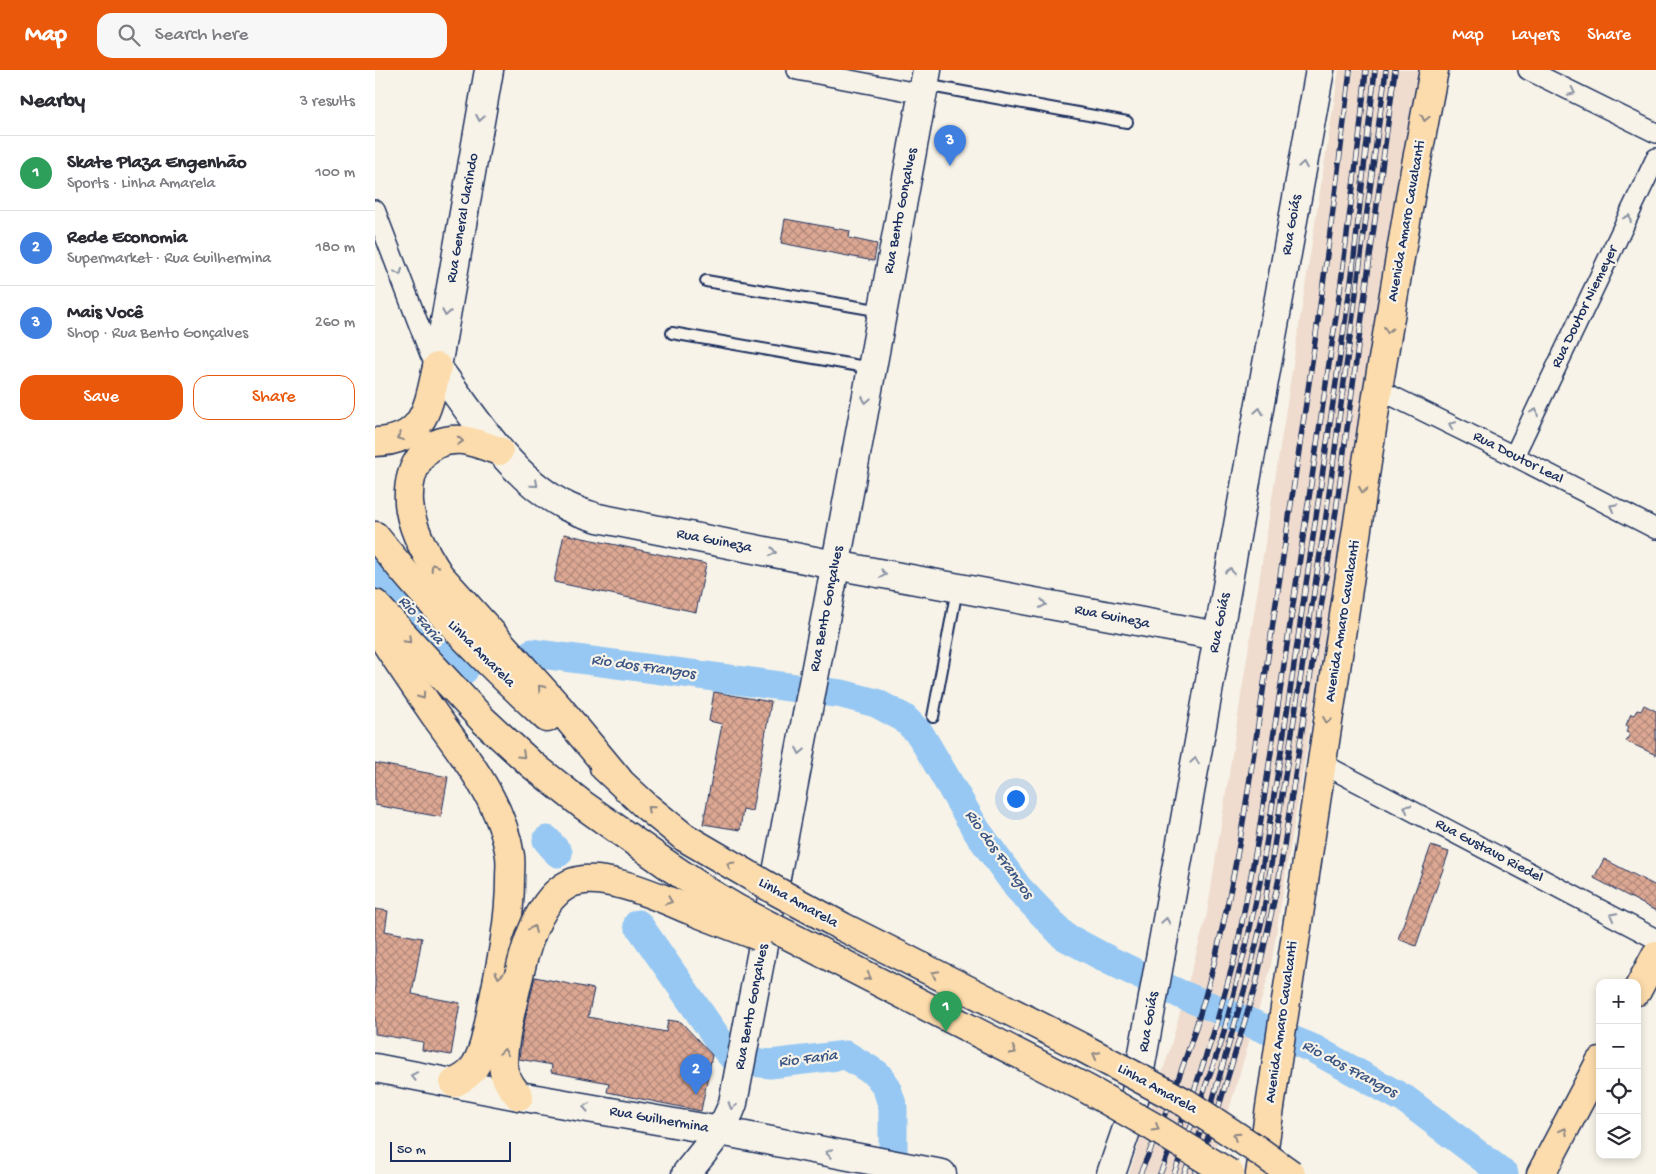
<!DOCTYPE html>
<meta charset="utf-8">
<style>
body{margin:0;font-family:"Gochi Hand",sans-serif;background:#f7f7f7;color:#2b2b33}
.controls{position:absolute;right:15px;bottom:15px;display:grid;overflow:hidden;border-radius:10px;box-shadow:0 2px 8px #0003}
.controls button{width:45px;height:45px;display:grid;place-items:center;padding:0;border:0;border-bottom:1px solid #e1e1e2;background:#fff;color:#2b2b33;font:25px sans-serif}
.scale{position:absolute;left:15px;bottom:12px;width:121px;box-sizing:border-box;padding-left:5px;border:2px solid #1b2f5e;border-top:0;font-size:14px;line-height:18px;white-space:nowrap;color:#1b2f5e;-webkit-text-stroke:4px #f7f3e8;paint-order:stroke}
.you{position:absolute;left:640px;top:728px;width:18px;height:18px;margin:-12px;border:4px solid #fff;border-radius:50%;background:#1a73e8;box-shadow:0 0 0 8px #1a73e833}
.badge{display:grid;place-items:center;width:32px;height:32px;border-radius:50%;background:#ea580c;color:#fff;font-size:16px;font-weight:700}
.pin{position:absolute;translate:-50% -41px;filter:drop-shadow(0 1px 2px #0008)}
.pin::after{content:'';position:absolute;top:26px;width:18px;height:15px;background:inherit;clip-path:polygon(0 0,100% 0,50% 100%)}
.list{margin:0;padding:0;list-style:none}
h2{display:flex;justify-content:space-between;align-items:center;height:65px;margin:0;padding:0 20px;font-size:21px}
h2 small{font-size:16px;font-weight:400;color:#7c7c81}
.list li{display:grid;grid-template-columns:32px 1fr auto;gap:15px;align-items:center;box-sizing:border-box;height:75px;padding:0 20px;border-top:1px solid #e1e1e2}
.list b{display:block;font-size:19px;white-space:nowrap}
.list p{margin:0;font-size:16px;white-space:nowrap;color:#7c7c81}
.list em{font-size:16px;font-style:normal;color:#7c7c81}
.actions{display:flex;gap:10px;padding:15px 20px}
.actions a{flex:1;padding:11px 0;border:1px solid #ea580c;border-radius:15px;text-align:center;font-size:18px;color:#ea580c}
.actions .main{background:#ea580c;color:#fff}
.icon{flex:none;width:28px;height:28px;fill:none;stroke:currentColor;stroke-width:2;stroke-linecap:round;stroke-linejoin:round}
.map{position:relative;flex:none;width:1281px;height:1104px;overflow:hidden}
header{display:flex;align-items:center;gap:30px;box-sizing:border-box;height:70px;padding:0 25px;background:#ea580c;color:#fff}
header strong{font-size:24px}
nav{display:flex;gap:28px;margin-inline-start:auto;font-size:18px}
.search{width:350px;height:45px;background:#f7f7f7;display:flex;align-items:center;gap:12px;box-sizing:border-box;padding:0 18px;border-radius:15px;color:#7c7c81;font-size:19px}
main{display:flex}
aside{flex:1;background:#fff}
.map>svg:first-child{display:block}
.built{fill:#efdcce}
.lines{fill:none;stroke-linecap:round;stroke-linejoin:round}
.river{stroke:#97c8f3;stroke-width:29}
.building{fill:url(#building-cross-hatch);stroke:#1b2f5e}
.lane-casing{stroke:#1b2f5e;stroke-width:14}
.street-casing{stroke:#1b2f5e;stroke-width:22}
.secondary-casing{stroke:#1b2f5e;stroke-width:31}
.primary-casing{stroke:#1b2f5e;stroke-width:31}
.highway-casing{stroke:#1b2f5e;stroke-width:31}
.lane{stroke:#f7f3e8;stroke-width:10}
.street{stroke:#f7f3e8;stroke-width:19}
.secondary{stroke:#f7f3e8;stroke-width:28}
.primary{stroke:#fcdcac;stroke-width:28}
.highway{stroke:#fcdcac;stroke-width:28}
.rail-casing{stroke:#1b2f5e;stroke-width:5.5}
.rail{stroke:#f7f3e8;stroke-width:4;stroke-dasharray:11;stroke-linecap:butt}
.highway-bridge-casing{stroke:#1b2f5e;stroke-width:31;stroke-linecap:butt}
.highway-bridge{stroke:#fcdcac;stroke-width:28}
.oneway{stroke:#8991a3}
.oneway2{stroke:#8c8685}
.labels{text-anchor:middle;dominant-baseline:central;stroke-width:4.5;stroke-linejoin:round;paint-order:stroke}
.street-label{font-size:15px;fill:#1b2f5e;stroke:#f7f3e8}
.water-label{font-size:16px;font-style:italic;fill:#3a5583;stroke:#f7f3e8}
</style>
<header>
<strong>Map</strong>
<div class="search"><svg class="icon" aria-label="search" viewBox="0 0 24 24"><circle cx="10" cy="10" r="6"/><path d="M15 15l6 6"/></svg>Search here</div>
<nav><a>Map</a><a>Layers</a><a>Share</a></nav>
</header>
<main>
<aside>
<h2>Nearby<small>3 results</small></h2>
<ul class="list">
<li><span class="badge" style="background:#2e9e5b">1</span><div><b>Skate Plaza Engenhão</b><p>Sports · Linha Amarela</p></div><em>100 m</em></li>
<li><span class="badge" style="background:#3f7fe0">2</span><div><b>Rede Economia</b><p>Supermarket · Rua Guilhermina</p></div><em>180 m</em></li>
<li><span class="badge" style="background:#3f7fe0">3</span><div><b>Mais Você</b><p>Shop · Rua Bento Gonçalves</p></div><em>260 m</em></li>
</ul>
<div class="actions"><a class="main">Save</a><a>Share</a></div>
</aside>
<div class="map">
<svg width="1281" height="1104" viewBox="0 0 1281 1104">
<defs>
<pattern id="building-cross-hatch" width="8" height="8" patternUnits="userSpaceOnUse" patternTransform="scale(1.25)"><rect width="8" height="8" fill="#dda893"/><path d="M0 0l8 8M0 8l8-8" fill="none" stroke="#b2897b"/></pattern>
</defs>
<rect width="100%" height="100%" fill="#f7f3e8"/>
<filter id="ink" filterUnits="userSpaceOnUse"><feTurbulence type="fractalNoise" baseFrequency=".02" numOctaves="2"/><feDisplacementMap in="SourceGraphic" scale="10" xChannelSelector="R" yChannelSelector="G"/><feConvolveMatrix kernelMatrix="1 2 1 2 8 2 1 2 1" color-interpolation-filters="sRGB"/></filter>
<g filter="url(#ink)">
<path class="built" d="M964,0H1043L895,901L853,1043L831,1104H754L794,982L832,844Z"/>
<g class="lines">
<g class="river">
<path d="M0,501L89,600"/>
<path d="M157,583L467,624L501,633L529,648L545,664L602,761L643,818L689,866L734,890L805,924L939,979L1031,1030L1129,1104"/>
<path d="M172,770L183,783"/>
<path d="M263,854L347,975L357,986L371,991L395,994L471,985L502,1004L511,1016L518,1037V1104"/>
</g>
</g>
<g class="building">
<path d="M410,149L475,161L474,168L502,174L499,191L406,173Z"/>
<path d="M189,464L331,494L321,542L179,512Z"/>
<path d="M339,622L396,632L377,741L368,739L365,760L328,754L347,654L334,651Z"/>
<path d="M1269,635L1281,641V685L1251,671L1255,664L1251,662L1254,657L1251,655L1256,644L1259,645L1262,640L1266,641Z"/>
<path d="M0,693L73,707L66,747L0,735Z"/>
<path d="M1056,776L1074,782L1041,876L1023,869Z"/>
<path d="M1229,789L1281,816V841L1219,808Z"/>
<path d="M0,839L13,841L10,861L47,868L37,924L85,933L76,985L47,980L48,972L0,964Z"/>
<path d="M160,907L219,919L213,947L291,962L293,950L306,952L337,985L326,1041L232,1022L234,1013L176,1002L177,995L144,989L148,958Z"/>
</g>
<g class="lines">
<defs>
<g id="lane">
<path d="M550,15L752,52"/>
<path d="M331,211L507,241"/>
<path d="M297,263L496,298"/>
<path d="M558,647L582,519"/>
</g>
<g id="street">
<path d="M422,0L548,24"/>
<path d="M1153,0L1281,63"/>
<path d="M0,140L55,284L62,297"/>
<path d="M1003,319L1139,386L1281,459"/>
<path d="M1139,386L1281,88"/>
<path d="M946,693L1281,869"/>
</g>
<g id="secondary">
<path d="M114,0L62,297C97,344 134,405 187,434C199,441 211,444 223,448L460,495L843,566"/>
<path d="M0,998L144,1026L345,1061L567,1104"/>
<path d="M311,1104C329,1081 349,1060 358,1033L466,466L552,0"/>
<path d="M736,1104L752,1058L761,1022L945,0"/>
</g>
<g id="primary">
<path d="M1262,921L1281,885"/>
<path d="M885,1104L1003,319L1037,116L1059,0"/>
<path d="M1166,1104L1225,992"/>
</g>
<g id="highway">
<path d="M0,372C50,371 53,337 62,297"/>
<path d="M124,381C113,377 100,372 88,370C49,367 32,398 34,433C36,459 51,485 65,506L185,639L243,709"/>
<path d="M0,466C52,532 110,591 172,648"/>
<path d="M0,534L108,650L155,693L208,735L297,798"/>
<path d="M0,556C19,586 39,615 59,644C90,687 127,732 135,786C136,793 135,801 135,809C135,849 127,889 119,928C114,950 111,983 97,1000C93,1006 85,1010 79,1013"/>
<path d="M229,697L272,737L309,767"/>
<path d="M144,1026C137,1018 132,1012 129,1002C124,981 139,929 144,905"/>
</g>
</defs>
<use href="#lane" class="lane-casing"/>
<use href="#street" class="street-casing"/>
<use href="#secondary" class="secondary-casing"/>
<use href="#primary" class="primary-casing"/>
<use href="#highway" class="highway-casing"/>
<use href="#lane" class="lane"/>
<use href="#street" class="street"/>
<use href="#secondary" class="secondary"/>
<use href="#primary" class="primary"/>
<use href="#highway" class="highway"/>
<defs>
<g id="rail">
<path d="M765,1104C794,1038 819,971 837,901C868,781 882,656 901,533C928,356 955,178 975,0"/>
<path d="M785,1104L820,1018L838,965L861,883L883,769L965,220L984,70L991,0"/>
<path d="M799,1104L846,973L871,876L885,812L906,682L977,205L1000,0"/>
<path d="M809,1104L838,1029L874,904L888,846L951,446L1011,0"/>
<path d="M820,1104L845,1033L881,914L904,808L961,441L1020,0"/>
</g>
</defs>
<use href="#rail" class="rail-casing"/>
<use href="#rail" class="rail"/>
<defs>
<g id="highway-bridge">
<path d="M309,767L403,822L468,857L708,978L811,1033L884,1081L916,1104"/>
<path d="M297,798L330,820L364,840L712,1019L777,1056L855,1104"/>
<path d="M144,905C151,875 164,829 194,814C224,799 286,828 315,840C338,849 361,858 383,866"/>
</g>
</defs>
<use href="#highway-bridge" class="highway-bridge-casing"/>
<use href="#highway-bridge" class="highway-bridge"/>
</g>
<defs><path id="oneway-chevron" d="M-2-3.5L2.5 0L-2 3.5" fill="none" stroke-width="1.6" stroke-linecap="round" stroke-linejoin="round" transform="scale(1.25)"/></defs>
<g class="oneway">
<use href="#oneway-chevron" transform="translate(1197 22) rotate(26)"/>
<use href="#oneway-chevron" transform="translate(105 48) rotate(100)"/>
<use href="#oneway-chevron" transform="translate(928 95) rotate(-80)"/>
<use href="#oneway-chevron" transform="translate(1253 148) rotate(-64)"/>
<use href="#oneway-chevron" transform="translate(24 202) rotate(69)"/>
<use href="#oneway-chevron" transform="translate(71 243) rotate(100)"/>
<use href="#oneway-chevron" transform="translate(491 330) rotate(101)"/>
<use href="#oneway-chevron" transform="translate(884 341) rotate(-80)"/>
<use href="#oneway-chevron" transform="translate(1160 342) rotate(-64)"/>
<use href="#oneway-chevron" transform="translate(1077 355) rotate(-154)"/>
<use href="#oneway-chevron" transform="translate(160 414) rotate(41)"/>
<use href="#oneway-chevron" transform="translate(1238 437) rotate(-152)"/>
<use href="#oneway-chevron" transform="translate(398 482) rotate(11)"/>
<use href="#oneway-chevron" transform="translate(855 501) rotate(-79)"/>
<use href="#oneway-chevron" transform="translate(508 504) rotate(11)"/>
<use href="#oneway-chevron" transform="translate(668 534) rotate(11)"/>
<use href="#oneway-chevron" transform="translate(425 681) rotate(101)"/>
<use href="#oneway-chevron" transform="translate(820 691) rotate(-80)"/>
<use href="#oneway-chevron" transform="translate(1032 738) rotate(-152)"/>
<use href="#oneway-chevron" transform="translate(1238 846) rotate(-152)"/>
<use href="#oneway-chevron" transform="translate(791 851) rotate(-80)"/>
<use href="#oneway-chevron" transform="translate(39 1006) rotate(-169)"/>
<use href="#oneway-chevron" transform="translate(357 1036) rotate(106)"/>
<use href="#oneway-chevron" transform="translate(211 1037) rotate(-170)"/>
<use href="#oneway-chevron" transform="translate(454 1083) rotate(-169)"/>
</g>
<g class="oneway2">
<use href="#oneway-chevron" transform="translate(1050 48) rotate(101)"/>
<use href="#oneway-chevron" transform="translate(1013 260) rotate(100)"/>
<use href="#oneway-chevron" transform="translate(25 367) rotate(158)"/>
<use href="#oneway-chevron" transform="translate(85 371) rotate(3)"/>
<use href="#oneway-chevron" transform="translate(988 420) rotate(99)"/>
<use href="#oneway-chevron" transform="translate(59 497) rotate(-122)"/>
<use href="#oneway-chevron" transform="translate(33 570) rotate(46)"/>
<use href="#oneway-chevron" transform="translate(166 618) rotate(-132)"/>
<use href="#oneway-chevron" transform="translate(47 626) rotate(55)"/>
<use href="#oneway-chevron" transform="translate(952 650) rotate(99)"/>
<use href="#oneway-chevron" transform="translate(147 685) rotate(43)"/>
<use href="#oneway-chevron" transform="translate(275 739) rotate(-139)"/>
<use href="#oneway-chevron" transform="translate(355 795) rotate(-149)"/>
<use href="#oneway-chevron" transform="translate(294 831) rotate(21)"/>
<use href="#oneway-chevron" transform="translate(158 859) rotate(-65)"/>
<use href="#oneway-chevron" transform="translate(560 904) rotate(-153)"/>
<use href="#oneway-chevron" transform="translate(124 905) rotate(101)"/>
<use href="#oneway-chevron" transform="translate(493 907) rotate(27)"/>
<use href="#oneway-chevron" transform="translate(638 981) rotate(27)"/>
<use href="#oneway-chevron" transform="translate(129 982) rotate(-82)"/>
<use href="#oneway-chevron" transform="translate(721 985) rotate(-152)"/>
<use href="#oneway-chevron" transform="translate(781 1058) rotate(31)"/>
<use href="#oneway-chevron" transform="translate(1189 1061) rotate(-62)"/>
<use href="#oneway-chevron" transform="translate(861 1066) rotate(-147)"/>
</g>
</g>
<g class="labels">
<g class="street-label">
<text transform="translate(526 141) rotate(-79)">Rua Bento Gonçalves</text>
<text transform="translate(88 148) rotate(-80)">Rua General Clarindo</text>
<text transform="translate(1032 151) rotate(-80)">Avenida Amaro Cavalcanti</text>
<text transform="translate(917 155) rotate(-80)">Rua Goiás</text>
<text transform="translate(1210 237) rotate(-64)">Rua Doutor Niemeyer</text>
<text transform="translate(1143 388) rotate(27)">Rua Doutor Leal</text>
<text transform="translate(339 471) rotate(11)">Rua Guineza</text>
<text transform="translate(452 539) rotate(-79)">Rua Bento Gonçalves</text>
<text transform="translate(737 547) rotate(11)">Rua Guineza</text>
<text transform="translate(968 551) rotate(-81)">Avenida Amaro Cavalcanti</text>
<text transform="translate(845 553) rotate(-79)">Rua Goiás</text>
<text transform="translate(106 584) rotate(45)">Linha Amarela</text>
<text transform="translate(1114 781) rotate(28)">Rua Gustavo Riedel</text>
<text transform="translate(423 833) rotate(29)">Linha Amarela</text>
<text transform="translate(377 937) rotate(-79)">Rua Bento Gonçalves</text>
<text transform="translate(774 952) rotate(-80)">Rua Goiás</text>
<text transform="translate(907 952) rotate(-82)">Avenida Amaro Cavalcanti</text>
<text transform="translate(782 1019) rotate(29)">Linha Amarela</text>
<text transform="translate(284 1050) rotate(10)">Rua Guilhermina</text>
</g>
<g class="water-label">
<text transform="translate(45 551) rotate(48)">Rio Faria</text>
<text transform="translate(268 598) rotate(8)">Rio dos Frangos</text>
<text transform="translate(623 785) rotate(54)">Rio dos Frangos</text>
<text transform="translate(433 990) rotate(-7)">Rio Faria</text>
<text transform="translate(974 1000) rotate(28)">Rio dos Frangos</text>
</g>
</g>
</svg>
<div class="controls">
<button>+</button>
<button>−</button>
<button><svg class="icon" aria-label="locate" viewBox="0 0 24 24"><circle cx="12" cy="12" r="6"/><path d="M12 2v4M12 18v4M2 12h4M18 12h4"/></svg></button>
<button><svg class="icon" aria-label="layers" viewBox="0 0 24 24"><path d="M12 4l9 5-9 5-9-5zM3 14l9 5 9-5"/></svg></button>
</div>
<div class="scale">50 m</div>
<div class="you"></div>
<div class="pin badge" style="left:571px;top:962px;background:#2e9e5b">1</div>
<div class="pin badge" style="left:321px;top:1025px;background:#3f7fe0">2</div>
<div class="pin badge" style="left:575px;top:96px;background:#3f7fe0">3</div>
</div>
</main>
